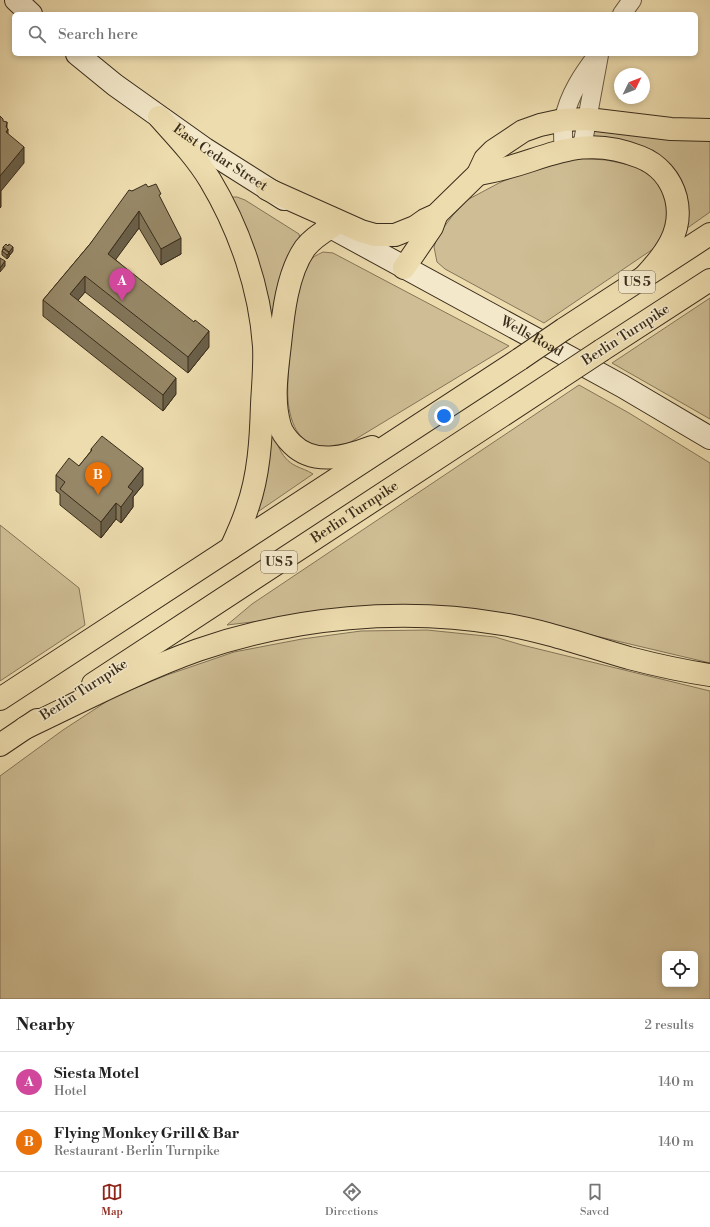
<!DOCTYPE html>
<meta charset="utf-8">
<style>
body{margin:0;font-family:"Libre Bodoni",serif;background:#f6f6f6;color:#222}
.controls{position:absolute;right:12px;bottom:12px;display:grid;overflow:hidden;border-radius:6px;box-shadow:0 2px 6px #0003}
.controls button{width:36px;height:36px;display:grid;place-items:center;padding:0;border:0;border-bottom:1px solid #e0e0e0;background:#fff;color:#222;font:20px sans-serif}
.compass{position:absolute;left:614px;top:68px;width:36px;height:36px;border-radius:50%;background:#fff;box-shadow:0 2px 6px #0003;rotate:47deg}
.you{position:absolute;left:444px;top:416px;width:14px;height:14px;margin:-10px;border:3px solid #fff;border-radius:50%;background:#1a73e8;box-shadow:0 0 0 6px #1a73e833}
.badge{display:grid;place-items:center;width:26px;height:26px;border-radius:50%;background:#8f2418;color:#fff;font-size:13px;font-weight:700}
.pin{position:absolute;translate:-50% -33px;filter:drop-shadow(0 1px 2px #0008)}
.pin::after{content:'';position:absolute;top:21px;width:14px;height:12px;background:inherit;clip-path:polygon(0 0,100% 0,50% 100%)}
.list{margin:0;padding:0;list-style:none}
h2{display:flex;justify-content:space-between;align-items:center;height:52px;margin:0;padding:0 16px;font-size:17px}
h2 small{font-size:13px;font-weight:400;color:#767676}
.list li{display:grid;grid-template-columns:26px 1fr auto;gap:12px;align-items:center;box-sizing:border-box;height:60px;padding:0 16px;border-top:1px solid #e0e0e0}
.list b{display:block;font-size:15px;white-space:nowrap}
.list p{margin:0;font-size:13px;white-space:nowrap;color:#767676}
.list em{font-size:13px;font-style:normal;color:#767676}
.icon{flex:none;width:22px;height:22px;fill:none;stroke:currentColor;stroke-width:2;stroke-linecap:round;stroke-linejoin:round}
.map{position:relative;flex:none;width:710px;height:999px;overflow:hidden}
.search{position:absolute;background:#fff;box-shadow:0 2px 6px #0003;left:12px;right:12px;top:12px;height:44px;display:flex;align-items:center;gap:10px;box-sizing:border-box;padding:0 14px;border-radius:6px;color:#767676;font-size:15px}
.sheet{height:172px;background:#fff}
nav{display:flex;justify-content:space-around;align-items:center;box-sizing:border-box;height:56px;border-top:1px solid #e0e0e0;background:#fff;font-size:11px;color:#767676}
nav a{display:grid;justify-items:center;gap:2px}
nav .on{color:#8f2418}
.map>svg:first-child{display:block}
.green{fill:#cfbe95;stroke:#847558;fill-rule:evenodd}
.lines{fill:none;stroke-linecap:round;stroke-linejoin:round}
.street-casing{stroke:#675840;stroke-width:20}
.secondary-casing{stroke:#3a2c1b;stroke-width:24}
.highway-casing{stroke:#3a2c1b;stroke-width:24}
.street{stroke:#f3e8ca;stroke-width:18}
.secondary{stroke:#f3e8ca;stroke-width:22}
.highway{stroke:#eddcae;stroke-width:22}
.highway-bridge-casing{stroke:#3a2c1b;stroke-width:24;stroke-linecap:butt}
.highway-bridge{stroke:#eddcae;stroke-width:22}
.wall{fill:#827559;stroke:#3a2c1b}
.shaded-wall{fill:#6a5f48;stroke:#3a2c1b}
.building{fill:#978867;stroke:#3a2c1b}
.labels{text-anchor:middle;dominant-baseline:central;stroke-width:3;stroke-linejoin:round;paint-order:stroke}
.shield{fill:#f3e8ca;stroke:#726450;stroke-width:1}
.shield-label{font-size:13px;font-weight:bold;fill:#3a2c1b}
.street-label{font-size:14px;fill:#3a2c1b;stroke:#f3e8ca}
</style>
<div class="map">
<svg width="710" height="999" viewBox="0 0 710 999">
<rect width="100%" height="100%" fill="#eddcae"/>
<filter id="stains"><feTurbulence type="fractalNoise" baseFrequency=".005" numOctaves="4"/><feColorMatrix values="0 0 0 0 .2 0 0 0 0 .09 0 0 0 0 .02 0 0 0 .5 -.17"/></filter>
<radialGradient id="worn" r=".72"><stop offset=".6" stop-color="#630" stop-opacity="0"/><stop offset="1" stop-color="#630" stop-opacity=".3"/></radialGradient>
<g class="green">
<path d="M594,131L710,140V212L686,229L683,190L593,139L589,133Z"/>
<path d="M576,158L606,160L630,165L650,173L662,189L670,212L666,228L653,249L544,323L445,269L437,262L434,247L438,235L453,215L467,200L499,183L536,167Z"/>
<path d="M233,197H237L245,200L299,234L300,239L273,355L231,198Z"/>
<path d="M323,252L333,253L509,346L341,448C326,449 309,447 299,434C292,425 289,411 288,400C286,374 295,282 308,262C312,257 317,255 323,252Z"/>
<path d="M710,298V419L612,363Z"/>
<path d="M579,385L629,413L710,463V663L507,615L378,607L227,625L252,604Z"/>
<path d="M271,422C275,438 279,458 296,466C302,469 307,470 313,474L259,511L257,510Z"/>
<path d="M0,525L79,588L85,625L0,681Z"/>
<path d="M427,630L495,637L522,645L710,691V999H0V776L63,730L115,696L167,675L234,652L302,639L361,631ZM665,954H695V984H665Z"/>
</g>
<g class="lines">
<defs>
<g id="street">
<path d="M622,14L632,0"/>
<path d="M582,147L599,55"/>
<path d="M564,150C563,140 562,129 564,119C569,94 583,74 598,54"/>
</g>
<g id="secondary">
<path d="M16,0L31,14"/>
<path id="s1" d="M77,54L115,85L205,149L284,199"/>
<path id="s2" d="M327,225L622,386L710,438"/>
</g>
<g id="highway">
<path d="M159,117C177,137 196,157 210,180C240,230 260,289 264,346C265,365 263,385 262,404C261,439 259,476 247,509C243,522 237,535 231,548"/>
<path d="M478,174C538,166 574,130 640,157C658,164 671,179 676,198C684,231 665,255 643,278"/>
<path d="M267,189L361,231L375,235H395L415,227L425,220L436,215L478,174L485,159L493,151L523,131L540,125L563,120L588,119L671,129L710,130"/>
<path d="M331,227C321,233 312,239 305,248C287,274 283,314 280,344C277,371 272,400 280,426C282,433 287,439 292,444C314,466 346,457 372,447"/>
<path d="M404,268L432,227L436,216"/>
<path d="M564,329L710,234"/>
<path d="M602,350L710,280"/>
<path id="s3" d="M93,684L558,379"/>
<path d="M0,699L520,359"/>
<path d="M25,728C82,701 139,671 198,650C294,617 402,607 502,624C545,631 587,646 629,658C656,665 683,671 710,675"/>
<path d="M0,745L37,720"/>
</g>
</defs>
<use href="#street" class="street-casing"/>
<use href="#secondary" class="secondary-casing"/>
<use href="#highway" class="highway-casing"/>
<use href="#street" class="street"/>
<use href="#secondary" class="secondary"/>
<use href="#highway" class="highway"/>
<defs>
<g id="highway-bridge">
<path d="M520,359L564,329"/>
<path d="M558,379L602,350"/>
</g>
</defs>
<use href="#highway-bridge" class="highway-bridge-casing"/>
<use href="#highway-bridge" class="highway-bridge"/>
</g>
<g class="wall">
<path d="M148,187L161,200L181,254L161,265L139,228L115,259L209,347L188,373L85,292L78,300L176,394L163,411L43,316V300L90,244L132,191Z"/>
<path d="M3,247L13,251L9,256V257L7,259L2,255V251L3,249Z"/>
<path d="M91,449L143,485L133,497V507L121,523L116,519L101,538L60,505V494L56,491V475L79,466L91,451Z"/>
</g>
<g class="shaded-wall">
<path d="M7,122V131L8,129V145L6,148V127Z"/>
<path d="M24,147V163L1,191V207L0,208V176Z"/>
<path d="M139,211V228L108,270V254Z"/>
<path d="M181,238V254L161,265V249Z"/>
<path d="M13,247V251L9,256V252Z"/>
<path d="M9,253V257L7,259V255Z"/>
<path d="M5,261V266L0,272V268Z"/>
<path d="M85,276V292L70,310V294Z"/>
<path d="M209,331V347L188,373V357Z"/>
<path d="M176,378V394L163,411V395Z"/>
<path d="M143,468V485L133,497V507L121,523V507L128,487Z"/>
<path d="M116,503V519L101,538V522Z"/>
</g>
<g class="building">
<path d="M0,116L3,119V121L7,122L6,127L8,129L6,132L24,147L0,176Z"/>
<path d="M146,184L148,187L156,184L161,194L159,195L181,238L161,249L139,211L108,254L194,322L195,320L209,331L188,357L85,276L70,294L176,378L163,395L43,300L90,244L129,190L132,191Z"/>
<path d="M6,244L8,246L9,244L13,247L9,252L3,247Z"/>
<path d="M4,249L9,253L7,255L2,251Z"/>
<path d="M0,258L5,261L0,268Z"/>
<path d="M102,436L143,468L128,487L133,491L121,507L116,503L101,522L60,489L65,482L56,475L69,458L79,466L92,450L91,449Z"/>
</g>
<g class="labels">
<g class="shield">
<rect x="619" y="271" width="36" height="22" rx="3"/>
<rect x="261" y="551" width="36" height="22" rx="3"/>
</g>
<g class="shield-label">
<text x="637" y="282">US 5</text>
<text x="279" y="562">US 5</text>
</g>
<g class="street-label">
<text stroke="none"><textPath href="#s1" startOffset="177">East Cedar Street</textPath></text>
<text transform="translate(626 335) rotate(-33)">Berlin Turnpike</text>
<text stroke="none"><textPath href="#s2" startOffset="233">Wells Road</textPath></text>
<text stroke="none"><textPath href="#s3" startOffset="313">Berlin Turnpike</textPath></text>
<text transform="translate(84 690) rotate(-33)">Berlin Turnpike</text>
</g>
</g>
<rect width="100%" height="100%" filter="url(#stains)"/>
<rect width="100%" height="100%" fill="url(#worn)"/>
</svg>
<div class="controls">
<button><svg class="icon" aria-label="locate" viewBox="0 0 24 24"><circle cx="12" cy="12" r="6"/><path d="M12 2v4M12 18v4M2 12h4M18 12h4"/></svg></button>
</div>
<svg class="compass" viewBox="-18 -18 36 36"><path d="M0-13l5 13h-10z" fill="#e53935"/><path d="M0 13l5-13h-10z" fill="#767676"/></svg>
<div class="you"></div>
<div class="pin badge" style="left:122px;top:301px;background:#d1479c">A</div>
<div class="pin badge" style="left:98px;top:495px;background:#e8710a">B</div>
<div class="search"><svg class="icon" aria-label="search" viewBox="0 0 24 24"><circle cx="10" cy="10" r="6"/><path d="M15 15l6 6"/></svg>Search here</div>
</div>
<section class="sheet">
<h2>Nearby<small>2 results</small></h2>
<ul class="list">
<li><span class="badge" style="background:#d1479c">A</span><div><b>Siesta Motel</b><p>Hotel</p></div><em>140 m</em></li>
<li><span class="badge" style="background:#e8710a">B</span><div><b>Flying Monkey Grill &amp; Bar</b><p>Restaurant · Berlin Turnpike</p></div><em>140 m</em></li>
</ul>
</section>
<nav>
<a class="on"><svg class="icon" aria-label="map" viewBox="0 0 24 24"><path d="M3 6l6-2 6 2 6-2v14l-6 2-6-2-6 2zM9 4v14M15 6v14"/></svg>Map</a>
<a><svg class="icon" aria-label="directions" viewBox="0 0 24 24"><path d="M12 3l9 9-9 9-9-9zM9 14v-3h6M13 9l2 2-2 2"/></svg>Directions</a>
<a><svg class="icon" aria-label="saved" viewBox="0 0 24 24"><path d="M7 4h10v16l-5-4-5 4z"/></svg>Saved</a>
</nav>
